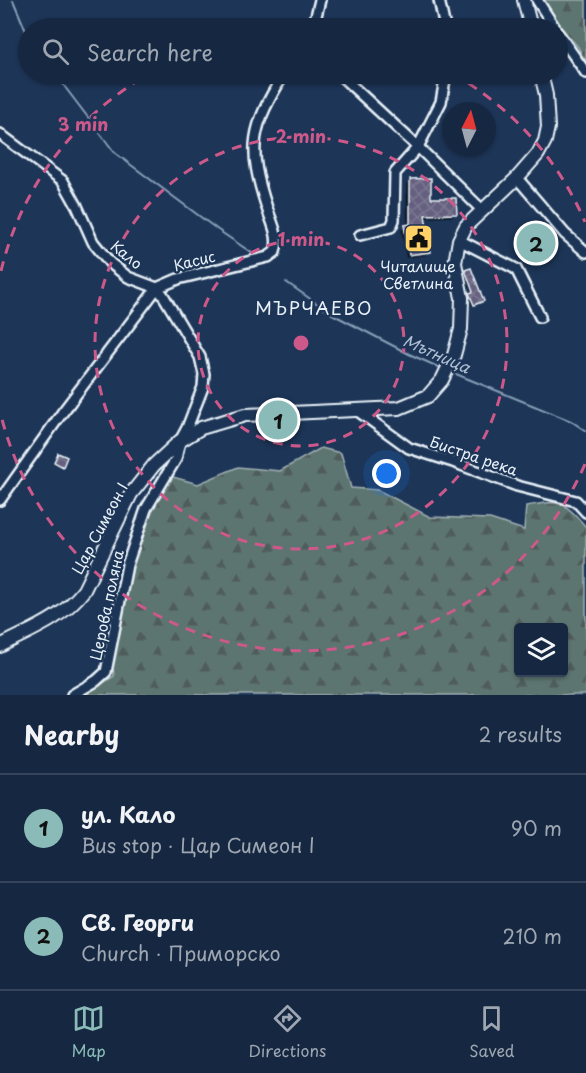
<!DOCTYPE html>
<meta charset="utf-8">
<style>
body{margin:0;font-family:"Playpen Sans",sans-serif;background:#1f3048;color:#f1f3f6}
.controls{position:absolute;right:18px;bottom:18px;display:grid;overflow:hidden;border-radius:6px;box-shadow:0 2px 4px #0004}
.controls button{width:54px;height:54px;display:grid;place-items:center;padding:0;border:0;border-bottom:2px solid #35445a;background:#162841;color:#f1f3f6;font:30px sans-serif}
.compass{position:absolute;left:442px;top:102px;width:54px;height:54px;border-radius:50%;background:#162841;box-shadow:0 2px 4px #0004;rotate:6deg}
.you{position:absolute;left:387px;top:474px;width:21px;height:21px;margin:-15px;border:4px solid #fff;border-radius:50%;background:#1a73e8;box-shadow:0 0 0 9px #1a73e833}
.badge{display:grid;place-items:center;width:39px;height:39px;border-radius:50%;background:#8bbbb9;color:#111;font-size:20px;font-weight:700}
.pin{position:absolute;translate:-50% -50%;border:3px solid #fff;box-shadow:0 2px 6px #0006}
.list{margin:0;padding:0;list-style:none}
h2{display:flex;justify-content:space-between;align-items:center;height:78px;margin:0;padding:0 24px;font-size:26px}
h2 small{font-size:20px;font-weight:400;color:#9ea6b1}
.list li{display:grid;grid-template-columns:39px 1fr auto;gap:18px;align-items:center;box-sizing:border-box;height:108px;padding:0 24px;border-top:2px solid #35445a}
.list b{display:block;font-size:22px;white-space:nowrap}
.list p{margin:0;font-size:20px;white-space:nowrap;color:#9ea6b1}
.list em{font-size:20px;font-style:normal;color:#9ea6b1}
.icon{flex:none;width:33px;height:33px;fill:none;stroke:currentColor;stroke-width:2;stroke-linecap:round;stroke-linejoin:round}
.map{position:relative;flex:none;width:586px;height:695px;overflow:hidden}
.search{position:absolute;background:#162841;box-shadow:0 2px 4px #0004;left:18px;right:18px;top:18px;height:66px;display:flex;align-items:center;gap:15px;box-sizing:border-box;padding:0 21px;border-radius:33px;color:#9ea6b1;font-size:22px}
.sheet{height:294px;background:#162841}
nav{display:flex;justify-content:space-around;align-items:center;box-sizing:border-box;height:84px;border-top:2px solid #35445a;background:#162841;font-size:16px;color:#9ea6b1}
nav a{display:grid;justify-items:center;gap:3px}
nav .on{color:#8bbbb9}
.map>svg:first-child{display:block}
.forest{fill:url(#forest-firs);stroke:#a2b2b4;stroke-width:1.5;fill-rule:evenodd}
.shadow{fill:#0007}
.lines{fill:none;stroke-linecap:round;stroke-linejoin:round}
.stream{stroke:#889fb8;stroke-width:2}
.building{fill:url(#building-cross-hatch);stroke:#e8f1f8;stroke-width:1.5}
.minor-casing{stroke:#e8f1f8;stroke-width:14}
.tertiary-casing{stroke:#e8f1f8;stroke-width:16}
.minor{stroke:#1d3557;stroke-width:9}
.tertiary{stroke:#1d3557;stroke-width:12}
.ring{fill:none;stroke:#cd598a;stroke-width:3;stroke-dasharray:10 8}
.labels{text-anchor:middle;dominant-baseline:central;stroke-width:5;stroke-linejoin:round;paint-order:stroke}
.street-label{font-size:15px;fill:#e8f1f8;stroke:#1d3557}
.poi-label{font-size:15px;fill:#e8f1f8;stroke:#1d3557}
.water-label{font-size:16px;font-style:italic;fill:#b0c1d3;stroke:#1d3557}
.quarter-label{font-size:18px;letter-spacing:1.5px;fill:#e8f1f8;stroke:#1d3557}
.centre{fill:#cd598a;stroke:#1d3557;stroke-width:3}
.ring-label{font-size:18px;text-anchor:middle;font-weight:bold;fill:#cd598a;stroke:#1d3557;stroke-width:5;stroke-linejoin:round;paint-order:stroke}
</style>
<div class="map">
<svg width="586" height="695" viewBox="0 0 586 695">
<defs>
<pattern id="forest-firs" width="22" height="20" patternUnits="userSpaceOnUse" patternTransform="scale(1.5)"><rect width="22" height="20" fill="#5d746f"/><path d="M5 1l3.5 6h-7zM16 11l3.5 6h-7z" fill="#505c5b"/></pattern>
<pattern id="building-cross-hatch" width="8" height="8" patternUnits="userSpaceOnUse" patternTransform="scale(1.5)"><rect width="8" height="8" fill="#65617f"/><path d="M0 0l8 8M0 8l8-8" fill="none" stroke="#7b7892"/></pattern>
</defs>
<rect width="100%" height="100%" fill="#1d3557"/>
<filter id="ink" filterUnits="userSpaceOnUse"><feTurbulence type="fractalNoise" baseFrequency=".0167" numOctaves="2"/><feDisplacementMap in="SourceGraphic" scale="12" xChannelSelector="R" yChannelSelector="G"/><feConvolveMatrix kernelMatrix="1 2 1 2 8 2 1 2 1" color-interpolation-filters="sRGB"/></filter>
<g filter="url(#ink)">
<g class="forest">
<path d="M537,0H586V63L578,47Z"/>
<path d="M321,448L341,453L351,488L378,490L430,517L490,519L524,530L526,506C561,500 563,500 586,527V695H84L114,676L108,617L129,581L136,540L162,474L198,484L238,467L280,471ZM518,628H564V672H518Z"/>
</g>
<g class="shadow">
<path d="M410,180L429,200L455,214L451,217L424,218L429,251L426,255L406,258L401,230L407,226L406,184Z"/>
<path d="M525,240L546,246L542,251L521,252V244Z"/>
<path d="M466,272L483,301L472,306L469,296L472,294L464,273Z"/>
</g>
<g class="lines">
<g class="stream">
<path d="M13,0L28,36"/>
<path d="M55,74L115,153L218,230L255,255"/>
<path d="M286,282L332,314L409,354L443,369"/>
<path d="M451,372L571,421L586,431"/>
</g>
</g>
<g class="building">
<path d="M431,178V198H456L457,214L425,215L431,252L409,255L404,225L410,224V179Z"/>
<path d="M547,237L548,247L525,248L524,238Z"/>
<path d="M471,268L484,301L474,305L469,293L473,292L465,270Z"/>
<path d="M58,453L67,457L63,467L54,462Z"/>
</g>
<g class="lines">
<defs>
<g id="minor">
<path d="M439,0L445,28"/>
<path d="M537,0L555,28"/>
<path d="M313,28L320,0"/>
<path d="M558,33L586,73"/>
<path d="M339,74L418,147L482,210"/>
<path d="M0,134L63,181L77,206L93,242L110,263L128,277L157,288L163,295L200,357L204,374L203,387L187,428L180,441L176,459L146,509L127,565L106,672L96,681L72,695"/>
<path d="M517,178L565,234L586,252"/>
<path d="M360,235L391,227L394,220L395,173L418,147L441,102L446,74"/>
<path d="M459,240L516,269L540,317"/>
<path d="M358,411L409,448L453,462L517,486L576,501L586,512"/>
<path d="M0,500L62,413L157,288L178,279L268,257L275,252C280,237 272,223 267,208C247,147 251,128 284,74"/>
</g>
<g id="tertiary">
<path d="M524,0L531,28"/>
<path d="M0,646C32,629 61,620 84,590L131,494L154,465L180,441L201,428L245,415L399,408L428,396L442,380L454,355L461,329L462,298L455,263L459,240L466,226L517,178L538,154L545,141L548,127L546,95L541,74"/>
</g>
</defs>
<use href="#minor" class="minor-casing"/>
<use href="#tertiary" class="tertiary-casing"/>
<use href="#minor" class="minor"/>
<use href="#tertiary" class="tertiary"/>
</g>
</g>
<g class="ring">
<circle cx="301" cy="343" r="103"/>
<circle cx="301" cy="343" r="206"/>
<path d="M585 464A309 309 0 0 1 1 415M1 271A309 309 0 0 1 149 74M453 74A309 309 0 0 1 585 222"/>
</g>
<defs>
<symbol id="civic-square" viewBox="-11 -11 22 22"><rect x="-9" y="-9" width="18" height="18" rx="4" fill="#ffd166" stroke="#1d3557"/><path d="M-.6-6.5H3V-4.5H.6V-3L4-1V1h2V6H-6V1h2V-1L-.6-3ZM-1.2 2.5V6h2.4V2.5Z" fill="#111"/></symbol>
</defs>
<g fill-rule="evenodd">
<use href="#civic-square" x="402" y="222" width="33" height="33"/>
</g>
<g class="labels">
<g class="street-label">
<text transform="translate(127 254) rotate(39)">Кало</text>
<text transform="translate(194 260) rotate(-14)">Касис</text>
<text transform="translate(474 455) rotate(19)">Бистра река</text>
<text transform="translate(99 528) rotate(-62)">Цар Симеон I</text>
<text transform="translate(106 605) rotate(-78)">Церова поляна</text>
</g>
<g class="poi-label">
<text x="418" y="265">Читалище<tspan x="418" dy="17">Светлина</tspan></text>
</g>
<g class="water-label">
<text transform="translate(437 353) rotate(24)">Мътница</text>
</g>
<g class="quarter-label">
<text x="314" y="307">МЪРЧАЕВО</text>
</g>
</g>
<circle cx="301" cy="343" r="9" class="centre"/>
<g class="ring-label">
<text x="83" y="131">3 min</text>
<text x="301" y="143">2 min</text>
<text x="301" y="246">1 min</text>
</g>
</svg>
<div class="controls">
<button><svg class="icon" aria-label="layers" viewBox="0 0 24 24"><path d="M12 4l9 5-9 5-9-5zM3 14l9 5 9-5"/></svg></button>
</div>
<svg class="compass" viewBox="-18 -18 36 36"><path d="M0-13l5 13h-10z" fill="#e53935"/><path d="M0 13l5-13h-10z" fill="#9ea6b1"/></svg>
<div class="you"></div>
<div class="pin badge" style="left:278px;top:420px">1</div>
<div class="pin badge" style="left:536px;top:243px">2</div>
<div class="search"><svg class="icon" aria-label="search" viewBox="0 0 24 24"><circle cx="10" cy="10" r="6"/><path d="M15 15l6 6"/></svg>Search here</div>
</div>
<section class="sheet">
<h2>Nearby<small>2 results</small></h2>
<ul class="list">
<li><span class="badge">1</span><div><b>ул. Кало</b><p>Bus stop · Цар Симеон I</p></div><em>90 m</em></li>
<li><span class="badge">2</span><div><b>Св. Георги</b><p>Church · Приморско</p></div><em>210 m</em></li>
</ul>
</section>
<nav>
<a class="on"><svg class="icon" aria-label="map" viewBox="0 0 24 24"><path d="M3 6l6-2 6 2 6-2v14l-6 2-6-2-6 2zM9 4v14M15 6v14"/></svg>Map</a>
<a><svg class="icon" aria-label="directions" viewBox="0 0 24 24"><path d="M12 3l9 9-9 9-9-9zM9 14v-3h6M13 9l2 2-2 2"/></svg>Directions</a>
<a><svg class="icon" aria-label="saved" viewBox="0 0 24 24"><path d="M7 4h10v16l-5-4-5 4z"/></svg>Saved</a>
</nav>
